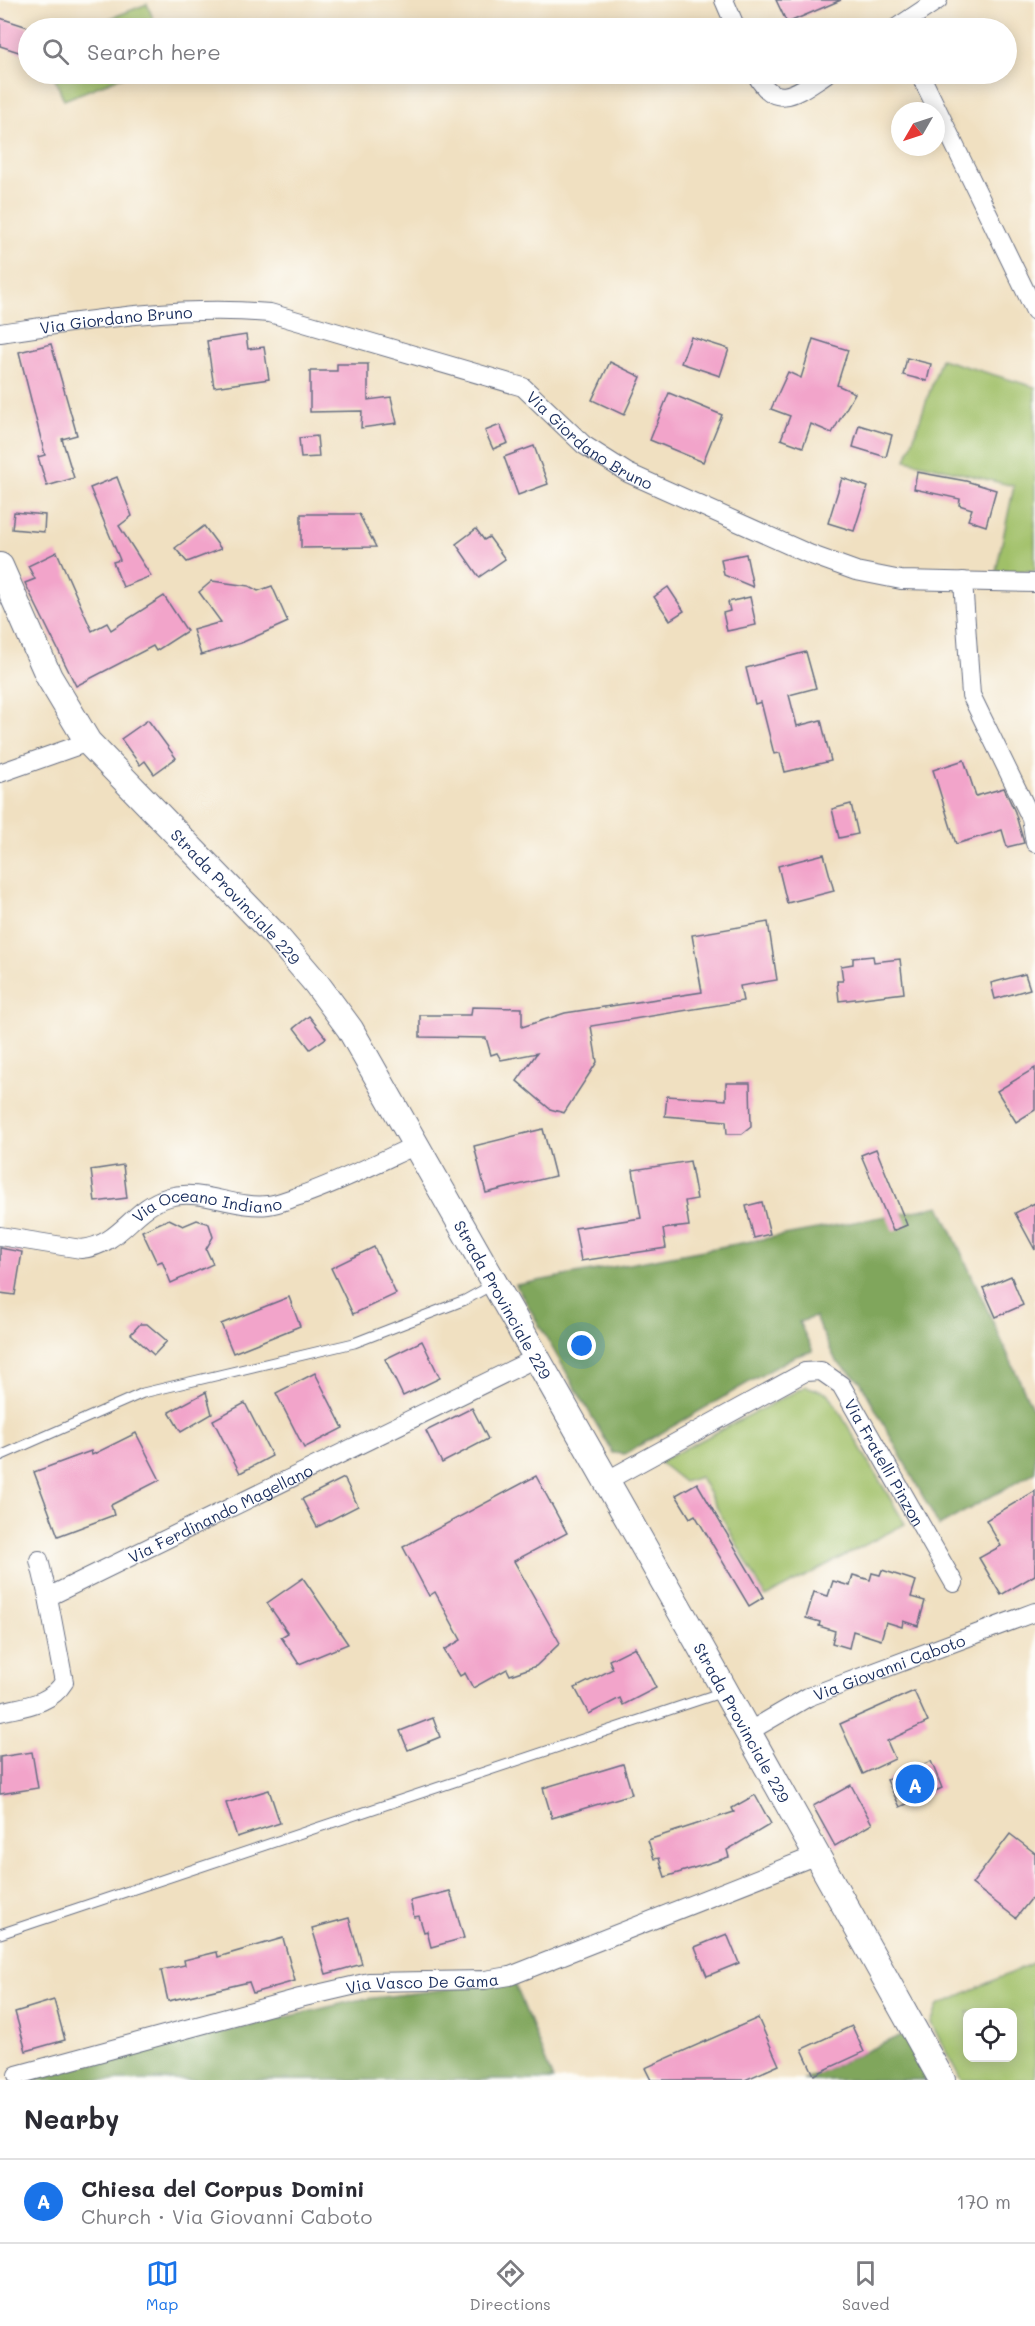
<!DOCTYPE html>
<meta charset="utf-8">
<style>
body{margin:0;font-family:Mali,sans-serif;background:#f7f7f7;color:#2b2b33}
.controls{position:absolute;right:18px;bottom:18px;display:grid;overflow:hidden;border-radius:12px;box-shadow:0 3px 15px #0003}
.controls button{width:54px;height:54px;display:grid;place-items:center;padding:0;border:0;border-bottom:2px solid #e1e1e2;background:#fff;color:#2b2b33;font:30px sans-serif}
.compass{position:absolute;left:891px;top:102px;width:54px;height:54px;border-radius:50%;background:#fff;box-shadow:0 3px 15px #0003;rotate:231deg}
.you{position:absolute;left:582px;top:1346px;width:21px;height:21px;margin:-15px;border:4px solid #fff;border-radius:50%;background:#1a73e8;box-shadow:0 0 0 9px #1a73e833}
.badge{display:grid;place-items:center;width:39px;height:39px;border-radius:50%;background:#1a73e8;color:#fff;font-size:20px;font-weight:700}
.pin{position:absolute;translate:-50% -50%;border:3px solid #fff;box-shadow:0 2px 6px #0006}
.list{margin:0;padding:0;list-style:none}
h2{display:flex;justify-content:space-between;align-items:center;height:78px;margin:0;padding:0 24px;font-size:26px}
h2 small{font-size:20px;font-weight:400;color:#7c7c81}
.list li{display:grid;grid-template-columns:39px 1fr auto;gap:18px;align-items:center;box-sizing:border-box;height:84px;padding:0 24px;border-top:2px solid #e1e1e2}
.list b{display:block;font-size:22px;white-space:nowrap}
.list p{margin:0;font-size:20px;white-space:nowrap;color:#7c7c81}
.list em{font-size:20px;font-style:normal;color:#7c7c81}
.icon{flex:none;width:33px;height:33px;fill:none;stroke:currentColor;stroke-width:2;stroke-linecap:round;stroke-linejoin:round}
.map{position:relative;flex:none;width:1035px;height:2080px;overflow:hidden}
.search{position:absolute;background:#fff;box-shadow:0 3px 15px #0003;left:18px;right:18px;top:18px;height:66px;display:flex;align-items:center;gap:15px;box-sizing:border-box;padding:0 21px;border-radius:33px;color:#7c7c81;font-size:22px}
.sheet{height:162px;background:#fff}
nav{display:flex;justify-content:space-around;align-items:center;box-sizing:border-box;height:84px;border-top:2px solid #e1e1e2;background:#fff;font-size:16px;color:#7c7c81}
nav a{display:grid;justify-items:center;gap:3px}
nav .on{color:#1a73e8}
.map>svg:first-child{display:block}
.green{fill:#a0c068;stroke:#5e7863;stroke-width:1.5;fill-rule:evenodd}
.forest{fill:#80a65c;stroke:#4e6a5d;stroke-width:1.5}
.building{fill:#f2a4ca}
.lines{fill:none;stroke-linecap:round;stroke-linejoin:round}
.lane-casing{stroke:#666d81;stroke-width:11}
.street-casing{stroke:#666d81;stroke-width:20}
.secondary-casing{stroke:#666d81;stroke-width:28}
.lane{stroke:#fff;stroke-width:9}
.street{stroke:#fff;stroke-width:18}
.secondary{stroke:#fff;stroke-width:26}
.labels{text-anchor:middle;dominant-baseline:central;stroke-width:6;stroke-linejoin:round;paint-order:stroke}
.street-label{font-size:16px;fill:#1b2f5e;stroke:#fdfcf7}
</style>
<div class="map">
<svg width="1035" height="2080" viewBox="0 0 1035 2080">
<rect width="100%" height="100%" fill="#fdfcf7"/>
<filter id="ink" filterUnits="userSpaceOnUse"><feTurbulence type="fractalNoise" baseFrequency=".0167" numOctaves="2"/><feDisplacementMap in="SourceGraphic" scale="12" xChannelSelector="R" yChannelSelector="G"/><feConvolveMatrix kernelMatrix="1 2 1 2 8 2 1 2 1" color-interpolation-filters="sRGB"/></filter>
<filter id="wash" filterUnits="userSpaceOnUse"><feTurbulence type="fractalNoise" baseFrequency=".008" numOctaves="4" result="noise"/><feDisplacementMap in="SourceGraphic" scale="24" xChannelSelector="R" yChannelSelector="G"/><feGaussianBlur stdDeviation="1.35" result="paint"/><feColorMatrix in="noise" values="0 0 0 0 0 0 0 0 0 0 0 0 0 0 0 0 0 1.4 0 .05"/><feComposite in="paint" operator="in"/></filter>
<g filter="url(#wash)">
<rect width="100%" height="100%" fill="#f0e0c1"/>
<g class="green">
<path d="M147,4L157,28H86Z"/>
<path d="M53,74H129L64,100Z"/>
<path d="M941,359L1035,387V571H996L1014,486L906,460Z"/>
<path d="M806,1386L829,1394L905,1524L766,1597L700,1477L684,1482L659,1462Z"/>
<path d="M1035,1962V2080H961L931,2023L938,2005ZM968,2012H1012V2058H968Z"/>
</g>
<g class="forest">
<path d="M940,1206L1035,1414V1472L939,1526L860,1381L836,1361L815,1317L799,1322L813,1351L793,1357L625,1454L613,1453L516,1285Z"/>
<path d="M514,1981L553,2080H25L357,2000Z"/>
<path d="M899,2036L908,2037L928,2080H803Z"/>
</g>
<g id="blocks">
<g class="building">
<path d="M776,0H841L787,23Z"/>
<path d="M0,18L28,27V55L0,46Z"/>
<path d="M246,335L248,349L264,347L269,379L214,387L207,341Z"/>
<path d="M691,337L729,349L720,376L681,363Z"/>
<path d="M813,339L848,350L837,385L855,393L832,433L811,424L803,447L781,439L790,416L771,409L788,372L801,378Z"/>
<path d="M51,344L77,435L62,439L74,478L47,486L38,457L45,455L19,352Z"/>
<path d="M907,358L931,364L927,381L903,375Z"/>
<path d="M610,362L641,377L624,415L592,400Z"/>
<path d="M337,364H368V400L391,397L397,423L361,428L362,411L310,412V371H337Z"/>
<path d="M669,393L722,415L703,462L650,440Z"/>
<path d="M500,425L508,443L493,449L485,431Z"/>
<path d="M859,425L892,435L886,457L853,447Z"/>
<path d="M317,436L319,457L301,458L299,438Z"/>
<path d="M534,446L548,484L518,495L504,457Z"/>
<path d="M917,472L966,481L996,490L986,526L968,520L972,509L959,505L960,499L914,489Z"/>
<path d="M117,477L132,516L119,526L151,576L123,587L113,562L120,560L90,488Z"/>
<path d="M842,478L868,487L854,531L828,523Z"/>
<path d="M14,512L45,515L44,532L12,529Z"/>
<path d="M301,514H359L376,547L301,548Z"/>
<path d="M204,526L221,549L187,562L175,548Z"/>
<path d="M476,529L484,540L489,537L505,559L479,577L456,544Z"/>
<path d="M57,552L92,631L107,623L111,630L164,596L187,631L156,651L153,646L76,686L25,583L35,579L28,566Z"/>
<path d="M746,554L753,587L724,575L721,559Z"/>
<path d="M212,581L249,586L258,591L272,586L288,622L241,643L201,655L193,630L221,622L199,592Z"/>
<path d="M668,587L684,611L670,620L654,597Z"/>
<path d="M750,597L756,625L727,631L723,613L730,611L728,602Z"/>
<path d="M806,652L816,688L789,695L797,726L821,720L831,761L785,772L780,753L774,754L761,702L755,704L746,668Z"/>
<path d="M148,720L176,758L154,774L145,761L140,765L121,739Z"/>
<path d="M964,760L976,796L1004,788L1015,812L1024,843L1007,847L1002,830L956,844L933,770Z"/>
<path d="M851,804L858,834L839,838L832,809Z"/>
<path d="M824,854L834,891L787,903L778,866Z"/>
<path d="M768,922L777,980L740,986L743,1001L591,1026L597,1062L564,1113L550,1109L517,1081L537,1053L501,1060L497,1053L491,1055L486,1038L420,1037V1015H471L472,1007L522,1008V1027L565,1013L702,992L692,935Z"/>
<path d="M873,956L874,962L900,959L904,993L839,1001L837,981H843L841,966L853,964V958Z"/>
<path d="M1025,974L1030,989L995,999L991,983Z"/>
<path d="M309,1016L326,1038L310,1049L294,1028Z"/>
<path d="M1035,1068V1110L1016,1122L997,1091Z"/>
<path d="M726,1083H750L751,1127L742,1134H727L726,1121L665,1116L667,1096L726,1100Z"/>
<path d="M543,1129L555,1176L486,1193L474,1146Z"/>
<path d="M876,1149L907,1225L893,1231L861,1155Z"/>
<path d="M690,1161L697,1199L685,1201L689,1226L663,1229L666,1248L581,1261L575,1228L641,1218L633,1170Z"/>
<path d="M123,1165L127,1198L95,1202L91,1170Z"/>
<path d="M762,1202L770,1234L754,1238L746,1206Z"/>
<path d="M1035,1203V1250L1015,1213Z"/>
<path d="M169,1219L183,1226L197,1220L209,1224L213,1237L206,1249L213,1264L171,1283L162,1261L157,1263L142,1231Z"/>
<path d="M374,1247L396,1294L353,1314L331,1268Z"/>
<path d="M0,1248L22,1252L15,1295L0,1293Z"/>
<path d="M1011,1276L1023,1305L996,1317L983,1288Z"/>
<path d="M289,1297L300,1326L233,1353L221,1324Z"/>
<path d="M140,1324H147L167,1341L154,1355L131,1334Z"/>
<path d="M422,1341L440,1378L403,1396L385,1359Z"/>
<path d="M315,1373L343,1428L304,1448L276,1393Z"/>
<path d="M206,1392L212,1414L181,1432L169,1412Z"/>
<path d="M245,1403L272,1456L240,1473L213,1420Z"/>
<path d="M472,1408L488,1439L442,1463L426,1431Z"/>
<path d="M136,1433L160,1480L111,1505L114,1515L58,1536L34,1472L91,1451L92,1455Z"/>
<path d="M536,1476L567,1533L514,1561L560,1643L536,1666L510,1675L507,1669L473,1688L465,1673L460,1676L444,1650L461,1640L435,1592L429,1596L403,1547Z"/>
<path d="M344,1478L358,1506L317,1527L302,1499Z"/>
<path d="M697,1483L764,1597L749,1606L695,1515L690,1518L676,1495Z"/>
<path d="M1035,1491V1575L1001,1595L979,1558L1001,1546L986,1520Z"/>
<path d="M882,1570L916,1581L911,1597L925,1601L918,1626L903,1621L902,1627L886,1622L881,1640L853,1631L849,1648L832,1643L835,1631L819,1626L820,1622L806,1618L814,1592L828,1596L833,1581L850,1586L853,1575L870,1580L872,1573L880,1575Z"/>
<path d="M303,1578L348,1644L299,1664L281,1637L288,1633L267,1603Z"/>
<path d="M635,1647L656,1688L623,1705L620,1698L589,1714L575,1688L613,1669L609,1660Z"/>
<path d="M914,1691L928,1722L887,1741L895,1759L863,1774L840,1724Z"/>
<path d="M433,1718L440,1737L408,1750L400,1731Z"/>
<path d="M32,1752L38,1788L0,1794V1757Z"/>
<path d="M931,1761L942,1788L900,1807L887,1780Z"/>
<path d="M623,1764L632,1794L552,1818L543,1788Z"/>
<path d="M851,1785L872,1824L835,1846L813,1806Z"/>
<path d="M269,1790L280,1823L237,1837L226,1803Z"/>
<path d="M755,1795L771,1824L727,1850L729,1857L665,1877L659,1858L654,1859L648,1840L734,1812L732,1808Z"/>
<path d="M1010,1834L1035,1853V1894L1016,1918L972,1884Z"/>
<path d="M450,1891L464,1938L431,1947L427,1931L424,1932L419,1916L414,1917L410,1901Z"/>
<path d="M349,1918L362,1964L326,1974L312,1928Z"/>
<path d="M727,1934L739,1963L707,1976L695,1947Z"/>
<path d="M283,1938L295,1981L253,1993L249,1982L168,2001L161,1970L185,1965L184,1960L217,1952L218,1957Z"/>
<path d="M54,2000L65,2040L26,2051L15,2012Z"/>
<path d="M758,2018L779,2065L745,2080H651L645,2068Z"/>
<path d="M852,2026L864,2052L814,2075L802,2049Z"/>
</g>
</g>
</g>
<g filter="url(#ink)">
<use href="#blocks" fill-opacity="0" stroke="#666d81" stroke-width="1.5"/>
<g class="lines">
<defs>
<g id="lane">
<path d="M0,1456L143,1393L354,1343L465,1300L492,1285"/>
<path d="M0,1934L723,1692"/>
</g>
<g id="street">
<path d="M724,0L736,28"/>
<path d="M896,28L938,0"/>
<path d="M756,74C776,113 799,91 826,74"/>
<path d="M920,74L1035,311"/>
<path id="s1" d="M0,333C89,320 180,305 270,313L523,387L584,445L628,473L809,554L856,571L901,580L1035,583"/>
<path d="M963,581L971,695L1031,818L1035,843"/>
<path d="M0,773L88,742"/>
<path id="s2" d="M0,1236L81,1249C122,1245 131,1208 169,1197C201,1188 236,1209 268,1205C278,1204 289,1199 299,1196C340,1182 377,1163 416,1145"/>
<path id="s3" d="M606,1481L805,1372L821,1371L841,1385L954,1583"/>
<path d="M39,1560L48,1597"/>
<path id="s4" d="M0,1712C24,1706 50,1705 64,1682L48,1597L536,1358"/>
<path id="s5" d="M748,1732L808,1697L1035,1612"/>
<path id="s6" d="M17,2075L300,1998L369,1982L485,1980L510,1976L817,1855"/>
</g>
<g id="secondary">
<path id="s7" d="M0,566L49,677L88,742L275,935L316,983L350,1029L690,1628L942,2080"/>
</g>
</defs>
<use href="#lane" class="lane-casing"/>
<use href="#street" class="street-casing"/>
<use href="#secondary" class="secondary-casing"/>
<use href="#lane" class="lane"/>
<use href="#street" class="street"/>
<use href="#secondary" class="secondary"/>
</g>
</g>
<g class="labels">
<g class="street-label">
<text stroke="none"><textPath href="#s1" startOffset="117">Via Giordano Bruno</textPath></text>
<text stroke="none"><textPath href="#s1" startOffset="621">Via Giordano Bruno</textPath></text>
<text stroke="none"><textPath href="#s7" startOffset="411">Strada Provinciale 229</textPath></text>
<text stroke="none"><textPath href="#s2" startOffset="222">Via Oceano Indiano</textPath></text>
<text stroke="none"><textPath href="#s7" startOffset="897">Strada Provinciale 229</textPath></text>
<text stroke="none"><textPath href="#s3" startOffset="356">Via Fratelli Pinzon</textPath></text>
<text stroke="none"><textPath href="#s4" startOffset="351">Via Ferdinando Magellano</textPath></text>
<text stroke="none"><textPath href="#s5" startOffset="156">Via Giovanni Caboto</textPath></text>
<text stroke="none"><textPath href="#s7" startOffset="1383">Strada Provinciale 229</textPath></text>
<text stroke="none"><textPath href="#s6" startOffset="417">Via Vasco De Gama</textPath></text>
</g>
</g>
</svg>
<div class="controls">
<button><svg class="icon" aria-label="locate" viewBox="0 0 24 24"><circle cx="12" cy="12" r="6"/><path d="M12 2v4M12 18v4M2 12h4M18 12h4"/></svg></button>
</div>
<svg class="compass" viewBox="-18 -18 36 36"><path d="M0-13l5 13h-10z" fill="#e53935"/><path d="M0 13l5-13h-10z" fill="#7c7c81"/></svg>
<div class="you"></div>
<div class="pin badge" style="left:915px;top:1784px">A</div>
<div class="search"><svg class="icon" aria-label="search" viewBox="0 0 24 24"><circle cx="10" cy="10" r="6"/><path d="M15 15l6 6"/></svg>Search here</div>
</div>
<section class="sheet">
<h2>Nearby<small></small></h2>
<ul class="list">
<li><span class="badge">A</span><div><b>Chiesa del Corpus Domini</b><p>Church · Via Giovanni Caboto</p></div><em>170 m</em></li>
</ul>
</section>
<nav>
<a class="on"><svg class="icon" aria-label="map" viewBox="0 0 24 24"><path d="M3 6l6-2 6 2 6-2v14l-6 2-6-2-6 2zM9 4v14M15 6v14"/></svg>Map</a>
<a><svg class="icon" aria-label="directions" viewBox="0 0 24 24"><path d="M12 3l9 9-9 9-9-9zM9 14v-3h6M13 9l2 2-2 2"/></svg>Directions</a>
<a><svg class="icon" aria-label="saved" viewBox="0 0 24 24"><path d="M7 4h10v16l-5-4-5 4z"/></svg>Saved</a>
</nav>
